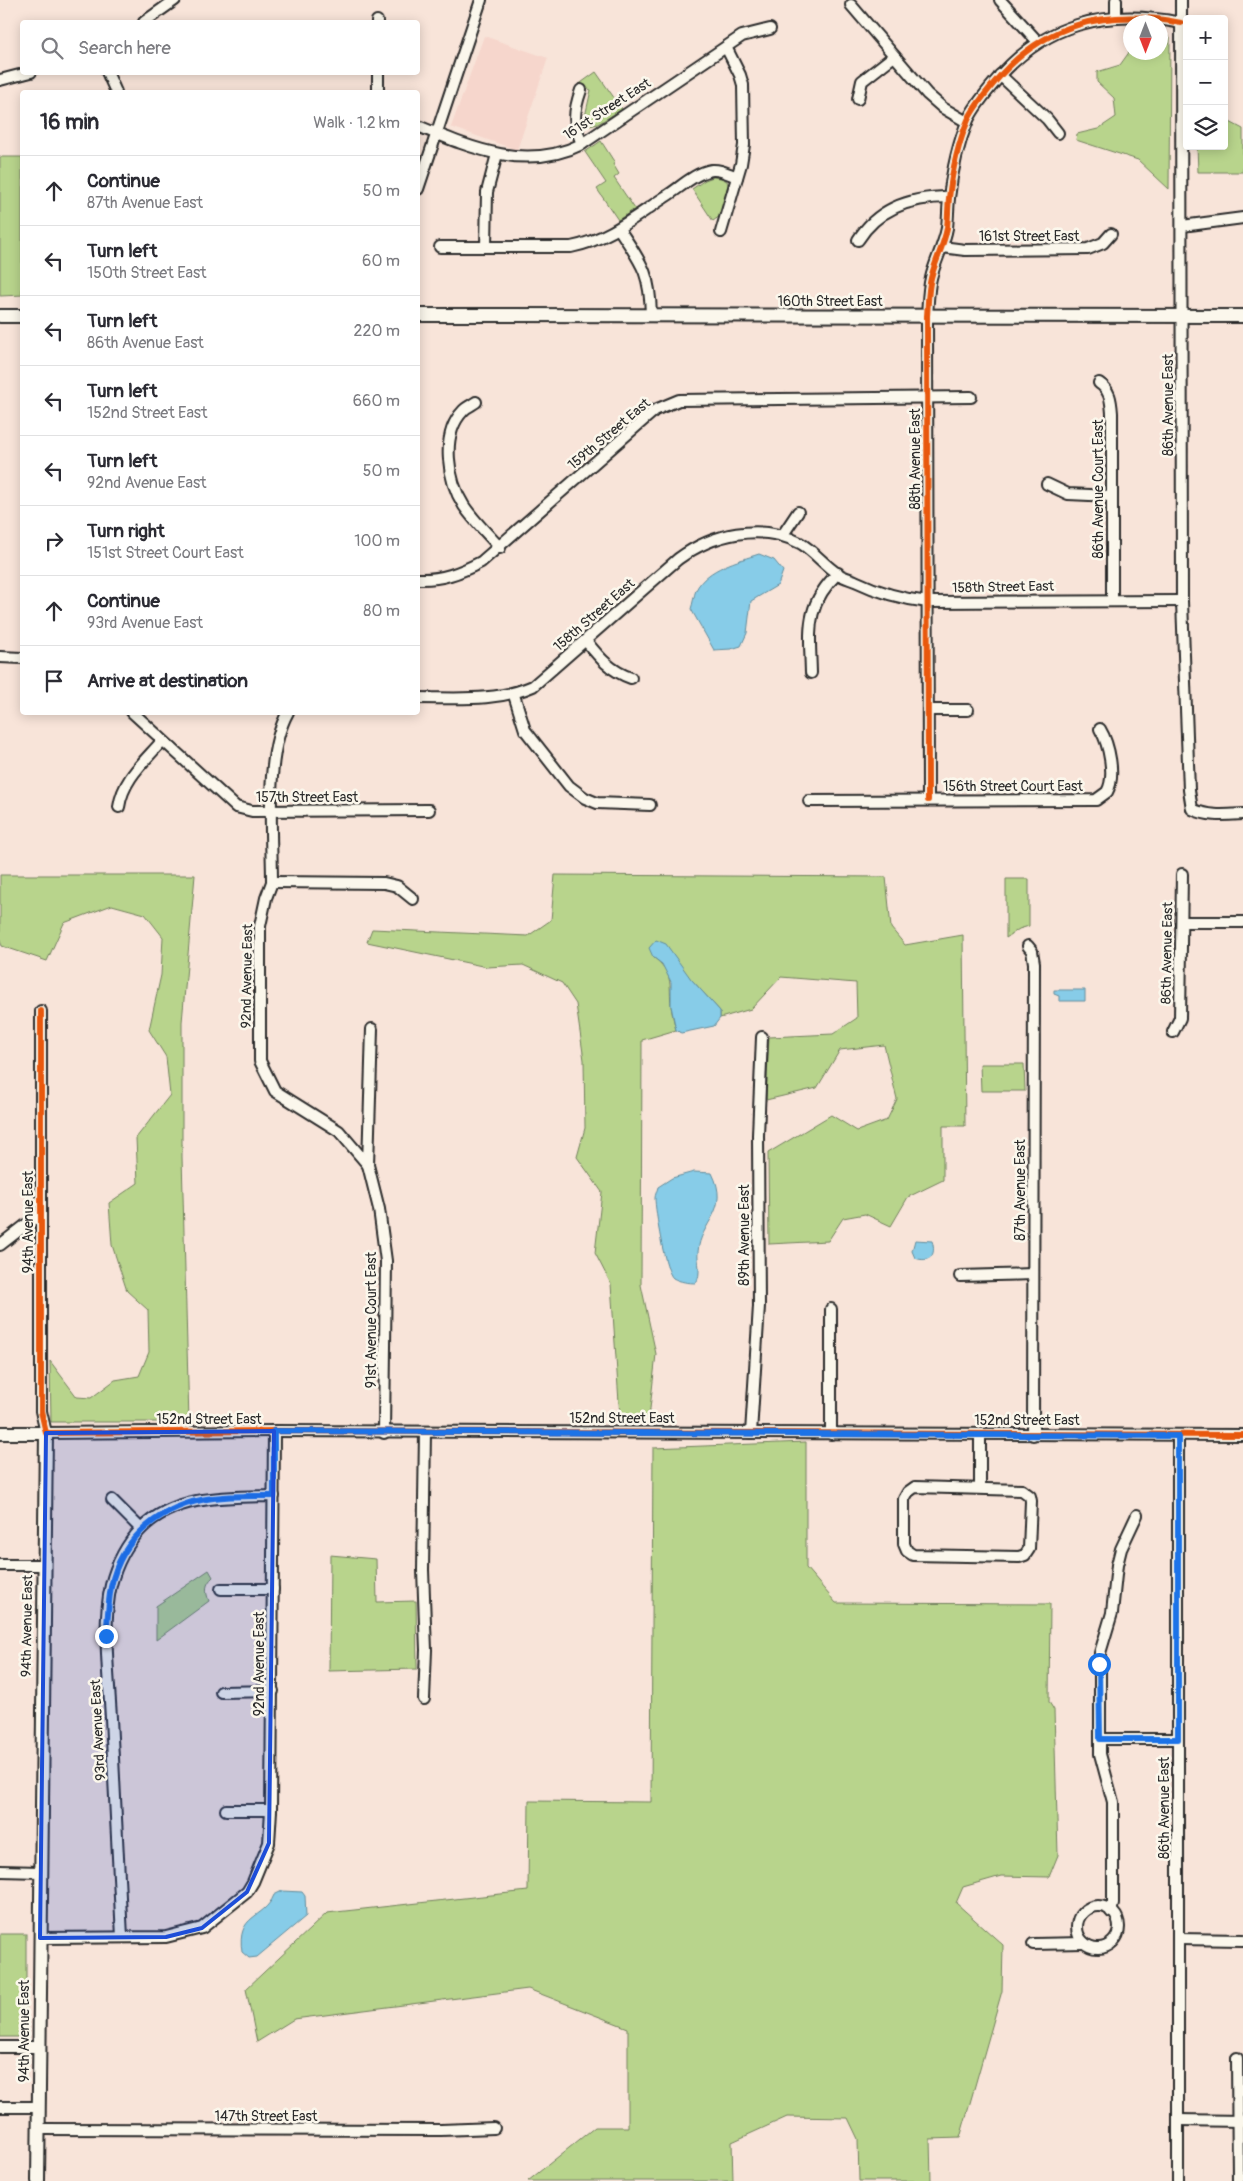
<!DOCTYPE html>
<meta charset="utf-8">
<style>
body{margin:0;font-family:Pangolin,sans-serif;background:#f7f7f7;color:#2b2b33}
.controls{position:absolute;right:15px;top:15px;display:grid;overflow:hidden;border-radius:5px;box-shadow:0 2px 12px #0003}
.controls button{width:45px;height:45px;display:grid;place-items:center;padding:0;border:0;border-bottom:1px solid #e1e1e2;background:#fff;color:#2b2b33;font:25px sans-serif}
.compass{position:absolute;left:1123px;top:15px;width:45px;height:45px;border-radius:50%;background:#fff;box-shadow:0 2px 12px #0003;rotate:180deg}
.stop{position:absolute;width:15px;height:15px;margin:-11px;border:4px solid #1a73e8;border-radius:50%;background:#fff}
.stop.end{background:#1a73e8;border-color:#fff;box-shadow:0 1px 5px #0008}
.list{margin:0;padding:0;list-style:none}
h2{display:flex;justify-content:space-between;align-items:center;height:65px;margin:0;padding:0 20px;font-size:21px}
h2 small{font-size:16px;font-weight:400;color:#7c7c81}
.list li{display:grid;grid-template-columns:32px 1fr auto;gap:15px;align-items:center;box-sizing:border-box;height:70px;padding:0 20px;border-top:1px solid #e1e1e2}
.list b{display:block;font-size:19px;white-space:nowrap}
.list p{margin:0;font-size:16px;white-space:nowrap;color:#7c7c81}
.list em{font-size:16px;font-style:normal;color:#7c7c81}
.icon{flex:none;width:28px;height:28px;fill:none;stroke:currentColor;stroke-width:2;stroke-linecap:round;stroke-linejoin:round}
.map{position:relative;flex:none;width:1243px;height:2181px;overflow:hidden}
.search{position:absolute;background:#fff;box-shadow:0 2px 12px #0003;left:20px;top:20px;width:400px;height:55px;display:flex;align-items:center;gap:12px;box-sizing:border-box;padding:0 18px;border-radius:5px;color:#7c7c81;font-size:19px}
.panel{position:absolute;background:#fff;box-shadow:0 2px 12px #0003;left:20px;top:90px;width:400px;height:625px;border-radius:5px}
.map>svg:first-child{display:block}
.built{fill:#f6d6cc}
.green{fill:#b8d48c;stroke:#72805c}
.water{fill:#87cce8;stroke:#628c9c}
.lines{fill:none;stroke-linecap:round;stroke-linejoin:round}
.minor-casing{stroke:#2b2b2b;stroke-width:14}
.major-casing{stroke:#2b2b2b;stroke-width:16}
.minor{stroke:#fbf7ec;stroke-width:10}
.major{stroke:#fbf7ec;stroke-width:12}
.cycleway-casing{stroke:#fbf7ec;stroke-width:9}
.cycleway{stroke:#e8590c;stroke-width:6}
.route{stroke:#1a73e8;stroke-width:6}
.marked{fill:#1d4ed8;fill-opacity:0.2;stroke:#1d4ed8;stroke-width:4;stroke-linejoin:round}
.labels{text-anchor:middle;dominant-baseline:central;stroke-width:5;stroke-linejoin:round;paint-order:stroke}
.street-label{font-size:14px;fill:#2b2b2b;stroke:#fbf7ec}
</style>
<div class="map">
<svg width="1243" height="2181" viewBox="0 0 1243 2181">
<rect width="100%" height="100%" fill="#f8e4d9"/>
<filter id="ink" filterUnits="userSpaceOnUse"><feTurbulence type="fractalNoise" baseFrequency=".02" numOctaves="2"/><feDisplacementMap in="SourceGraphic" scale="10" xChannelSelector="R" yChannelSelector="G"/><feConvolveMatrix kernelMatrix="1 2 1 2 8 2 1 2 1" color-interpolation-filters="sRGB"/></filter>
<g filter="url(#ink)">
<path class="built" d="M484,36L548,58L517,150L451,127Z"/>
<g class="green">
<path d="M1161,37H1170L1169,189L1138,160L1076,140L1077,134L1098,129L1116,117L1114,98L1097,82V72L1120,65L1130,51L1160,52Z"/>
<path d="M596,72L622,109L598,124L590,126L584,121L591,90L578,85Z"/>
<path d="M1224,119L1243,129V172H1198L1197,146H1224Z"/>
<path d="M601,141L615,163L613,164L619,174L614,178L635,209L618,220L597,189L606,183L585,152Z"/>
<path d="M0,157H22V295L0,296Z"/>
<path d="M713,177L721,178L727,181L728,185L720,216L713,221L692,189L705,180Z"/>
<path d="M0,875H195L182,1022V1157L189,1422H51L50,1361L77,1397L91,1398L115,1380L139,1376L149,1352L148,1310L127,1291L112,1245L109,1203L138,1183L136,1138L170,1095L166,1057L149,1030L161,975L163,937L145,914L112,905L64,923L47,961L2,946L0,941Z"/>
<path d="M555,875L886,877L891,928L905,945L963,935L965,1126H943V1180L908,1197L891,1226L865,1214L843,1218L828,1241L769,1244L768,1153L831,1115L857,1131L887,1120L897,1099L884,1045L840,1050L817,1088L766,1100L769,1037L833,1034L857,1018L856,983L781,977L751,1009L720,1018V1011L691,979L653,957C674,973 669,983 671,1006C672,1014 674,1022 676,1030L642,1040L641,1285L656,1354L649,1418L620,1417L611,1284L595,1253L602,1192L577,1157L585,1128L584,1060L576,1004L562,983L523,965L487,967L367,942L372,929L528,936L551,920Z"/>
<path d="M1006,879H1029V926L1019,929L1006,938Z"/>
<path d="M980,1064H1024L1025,1091H981Z"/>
<path d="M806,1442V1568L836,1603L1050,1604L1049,1702L1054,1710L1058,1855L1049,1877L1001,1876L963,1887L956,1903L1003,1945L1002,1991L960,2138L930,2139L931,2181H859L858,2139L848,2118L787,2117L732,2142L733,2181H528L595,2127H628V2028L528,1989L294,2019L257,2042L246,1989L327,1913L528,1891L529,1801L651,1802L653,1448Z"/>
<path d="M330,1555L376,1559L377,1602L416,1601L417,1669L329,1671Z"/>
<path d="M209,1570L213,1577C205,1584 205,1591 209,1601L156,1640V1606Z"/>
<rect x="0" y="1934" width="26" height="103"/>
</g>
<g class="water">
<path d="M759,554L774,560L783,571L778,585L751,601L747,633L741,646L731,649L714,650L691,609C693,603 694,595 696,590C707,568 738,561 759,554Z"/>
<path d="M656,940L666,944L691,979L720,1011V1018L714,1026L681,1033L676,1030L671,1006V982L662,964L653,957L649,948Z"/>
<path d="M1054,990H1085V1001H1059V996L1054,994Z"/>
<path d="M694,1172L712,1173C731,1211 700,1222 698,1252C697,1262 702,1273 696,1283C689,1283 680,1282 673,1278C665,1272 655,1210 655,1198C655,1195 657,1191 658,1187L672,1178Z"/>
<path d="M915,1240L932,1241C937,1256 929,1263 915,1258L912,1251Z"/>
<path d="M282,1891L302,1892L305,1896L306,1916L257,1957L249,1958L242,1952C236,1913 264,1920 274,1895Z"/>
</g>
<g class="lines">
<defs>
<g id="minor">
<path d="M1000,0L1038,42"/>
<path d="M1116,0V18"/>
<path d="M1181,0L1182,601L1189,790L1192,809C1208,817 1226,815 1243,814"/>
<path d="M851,5L927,94L943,108L967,122"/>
<path d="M377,21V22"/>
<path d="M144,22L175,0"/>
<path d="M107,72L116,92"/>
<path d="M378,72V92"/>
<path d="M1000,75L1047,119L1058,133"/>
<path d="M0,80L31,72"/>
<path d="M581,90C573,113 573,122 582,144"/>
<path d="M858,99L862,81L894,56"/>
<path d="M418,126C471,148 526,172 582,144L742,36L770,29"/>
<path d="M418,189L481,0"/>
<path d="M1182,226L1243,218"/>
<path d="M619,229C642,264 650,272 651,315"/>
<path d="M721,232L741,164L744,145L743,85L740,75L726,47"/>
<path d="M858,240C878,208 912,197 949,197"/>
<path d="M440,247H571C607,240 635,217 665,197C680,188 694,173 712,170C721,169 729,174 737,177"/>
<path d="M486,247L487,192L497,154"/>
<path d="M942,247L965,250L1088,249L1103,243L1111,234"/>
<path d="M1099,383C1110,390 1111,400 1112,413V600"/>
<path d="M476,402C472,405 466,407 463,411C440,435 448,481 464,506C474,521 488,534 500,548"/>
<path d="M1047,484L1068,494L1111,496"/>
<path d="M782,536L798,512"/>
<path d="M418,579C441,580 460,573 481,562L655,410L679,400L971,397"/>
<path d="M586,641C599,657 610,671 631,678"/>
<path d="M0,657L22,658"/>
<path d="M811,673C810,631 804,606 838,573"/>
<path d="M514,695L525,730L569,786L585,798L597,803L650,805"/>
<path d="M418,698C457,698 496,702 533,686L678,559C712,534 760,522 800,543C814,551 824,565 838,574C843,577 850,579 855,581C880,593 901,599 928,602L1182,601"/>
<path d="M928,710H968"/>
<path d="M132,712L236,807L252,811L429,810"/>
<path d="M288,712C264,755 272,832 272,882L266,898L260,926V1061L275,1091L339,1131L368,1165"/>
<path d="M928,800L927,316C928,304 928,290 931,278C935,261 944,245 947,228C948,218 948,208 949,198C952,172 958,144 968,120C974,107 984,95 994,83C1043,23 1106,8 1181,23"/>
<path d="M809,801L1096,800L1107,792C1116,776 1109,744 1100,729"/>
<path d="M119,807C123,779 144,762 162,741"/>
<path d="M272,882L384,883L397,886L413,899"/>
<path d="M1182,922H1243"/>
<path d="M1028,946L1032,951L1034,963L1033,1435"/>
<path d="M41,1011V1411L46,1433L274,1431L1243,1435"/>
<path d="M372,1029L368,1165L379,1209L386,1261L384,1433"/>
<path d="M1173,1032L1180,1018L1182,874"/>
<path d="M0,1245L40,1214"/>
<path d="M960,1276L1033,1274"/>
<path d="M751,1433L759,1306L758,1135L762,1037"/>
<path d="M831,1434V1309"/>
<path d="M915,1487L1022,1490L1030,1496L1031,1501L1029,1549L1025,1555L1019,1557L913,1555L907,1551L904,1544V1499L908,1492Z"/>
<path d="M980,1487V1435"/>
<path d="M112,1500L141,1529"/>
<path d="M0,1565H43"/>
<path d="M221,1589H273"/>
<path d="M221,1692L273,1691"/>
<path d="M424,1699L426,1650L423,1570L425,1432"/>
<path d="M1100,1739H1178"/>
<path d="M226,1810H271"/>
<path d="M0,1871L40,1872"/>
<circle cx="1098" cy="1927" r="21"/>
<path d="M1111,1912L1113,1904V1802L1100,1754V1653L1112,1613L1117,1565L1121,1549L1137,1515"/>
<path d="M122,1937C118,1864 115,1791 111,1718C109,1678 102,1624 111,1585C116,1565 127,1544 141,1529C176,1494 229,1497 274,1496"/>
<path d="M40,1938L166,1937L202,1928L247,1892L253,1882L269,1843L271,1810L274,1431"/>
<path d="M1178,1939L1243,1940"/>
<path d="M1033,1944L1084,1943"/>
<path d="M0,2047H40"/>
<path d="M1237,2058L1238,2181"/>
<path d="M0,2107H39"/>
<path d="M1178,2120L1242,2121"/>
<path d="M38,2129L441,2130L494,2128"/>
<path d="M1178,2181V1435"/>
</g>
<g id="major">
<path d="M418,315L1243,316"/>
<path d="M0,316H22"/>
<path d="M0,1433H46L38,2181"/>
</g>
</defs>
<use href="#minor" class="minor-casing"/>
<use href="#major" class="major-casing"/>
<use href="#minor" class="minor"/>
<use href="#major" class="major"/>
<defs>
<g id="cycleway">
<path d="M928,800L927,316C928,304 928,290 931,278C935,261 944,245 947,228C948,218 948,208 949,198C952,172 958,144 968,120C974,107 984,95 994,83C1043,23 1106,8 1181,23"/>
<path d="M41,1011V1411L46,1433L274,1431L1243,1435"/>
</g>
</defs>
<use href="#cycleway" class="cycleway-casing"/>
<use href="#cycleway" class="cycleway"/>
</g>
</g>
<g class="lines" filter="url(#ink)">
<path class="route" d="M106,1636C108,1620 108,1603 111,1587C121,1537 163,1504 213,1498C233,1495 253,1496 274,1496V1431L1178,1436V1739H1100L1099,1664"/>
</g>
<path class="marked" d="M274,1431L269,1843L247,1892L202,1928L166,1937L40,1938L46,1433Z"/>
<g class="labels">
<g class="street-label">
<text transform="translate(607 109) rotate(-33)">161st Street East</text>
<text x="1029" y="236">161st Street East</text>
<text x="830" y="301">160th Street East</text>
<text transform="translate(1168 405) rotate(-90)">86th Avenue East</text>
<text transform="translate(609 434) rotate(-40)">159th Street East</text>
<text transform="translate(915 459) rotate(-90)">88th Avenue East</text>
<text transform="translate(1098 489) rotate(-90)">86th Avenue Court East</text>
<text transform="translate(1003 587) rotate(-1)">158th Street East</text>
<text transform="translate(594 615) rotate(-41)">158th Street East</text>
<text x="1013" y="786">156th Street Court East</text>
<text x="307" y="797">157th Street East</text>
<text transform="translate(1167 953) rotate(-89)">86th Avenue East</text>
<text transform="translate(247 976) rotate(-89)">92nd Avenue East</text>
<text transform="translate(1020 1190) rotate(-90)">87th Avenue East</text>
<text transform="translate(28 1222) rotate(-90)">94th Avenue East</text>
<text transform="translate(744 1235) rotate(-90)">89th Avenue East</text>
<text transform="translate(371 1320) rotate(-90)">91st Avenue Court East</text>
<text x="622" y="1418">152nd Street East</text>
<text x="209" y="1419">152nd Street East</text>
<text x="1027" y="1420">152nd Street East</text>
<text transform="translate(27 1626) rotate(-89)">94th Avenue East</text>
<text transform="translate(259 1664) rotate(-90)">92nd Avenue East</text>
<text transform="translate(98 1730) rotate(-93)">93rd Avenue East</text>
<text transform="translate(1164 1808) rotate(-90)">86th Avenue East</text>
<text transform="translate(24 2031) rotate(-90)">94th Avenue East</text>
<text x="266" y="2116">147th Street East</text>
</g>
</g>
</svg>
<div class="controls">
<button>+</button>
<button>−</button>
<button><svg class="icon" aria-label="layers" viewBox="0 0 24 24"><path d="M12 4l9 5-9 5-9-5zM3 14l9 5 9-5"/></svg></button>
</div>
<svg class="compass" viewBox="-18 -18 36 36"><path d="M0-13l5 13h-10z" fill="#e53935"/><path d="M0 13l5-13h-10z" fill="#7c7c81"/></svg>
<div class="stop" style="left:1099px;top:1664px"></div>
<div class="stop end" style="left:106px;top:1636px"></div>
<div class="search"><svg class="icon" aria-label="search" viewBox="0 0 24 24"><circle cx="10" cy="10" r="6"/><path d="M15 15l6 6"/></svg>Search here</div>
<section class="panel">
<h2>16 min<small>Walk · 1.2 km</small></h2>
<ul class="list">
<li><svg class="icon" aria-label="ahead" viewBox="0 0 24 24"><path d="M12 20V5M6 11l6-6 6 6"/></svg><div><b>Continue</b><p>87th Avenue East</p></div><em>50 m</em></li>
<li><svg class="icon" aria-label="left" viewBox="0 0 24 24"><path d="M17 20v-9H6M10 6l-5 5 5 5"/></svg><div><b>Turn left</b><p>150th Street East</p></div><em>60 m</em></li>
<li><svg class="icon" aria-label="left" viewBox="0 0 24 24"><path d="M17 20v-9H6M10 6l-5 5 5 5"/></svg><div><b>Turn left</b><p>86th Avenue East</p></div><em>220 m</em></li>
<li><svg class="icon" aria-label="left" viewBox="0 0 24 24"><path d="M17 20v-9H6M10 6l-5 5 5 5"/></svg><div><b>Turn left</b><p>152nd Street East</p></div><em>660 m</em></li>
<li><svg class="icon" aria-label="left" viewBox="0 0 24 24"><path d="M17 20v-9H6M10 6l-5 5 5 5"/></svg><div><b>Turn left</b><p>92nd Avenue East</p></div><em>50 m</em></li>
<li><svg class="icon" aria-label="right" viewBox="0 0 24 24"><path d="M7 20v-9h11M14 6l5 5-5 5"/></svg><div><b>Turn right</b><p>151st Street Court East</p></div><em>100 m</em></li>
<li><svg class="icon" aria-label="ahead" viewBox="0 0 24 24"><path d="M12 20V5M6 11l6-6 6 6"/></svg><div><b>Continue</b><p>93rd Avenue East</p></div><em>80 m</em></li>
<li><svg class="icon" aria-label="arrive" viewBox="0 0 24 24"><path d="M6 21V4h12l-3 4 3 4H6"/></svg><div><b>Arrive at destination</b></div></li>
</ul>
</section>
</div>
